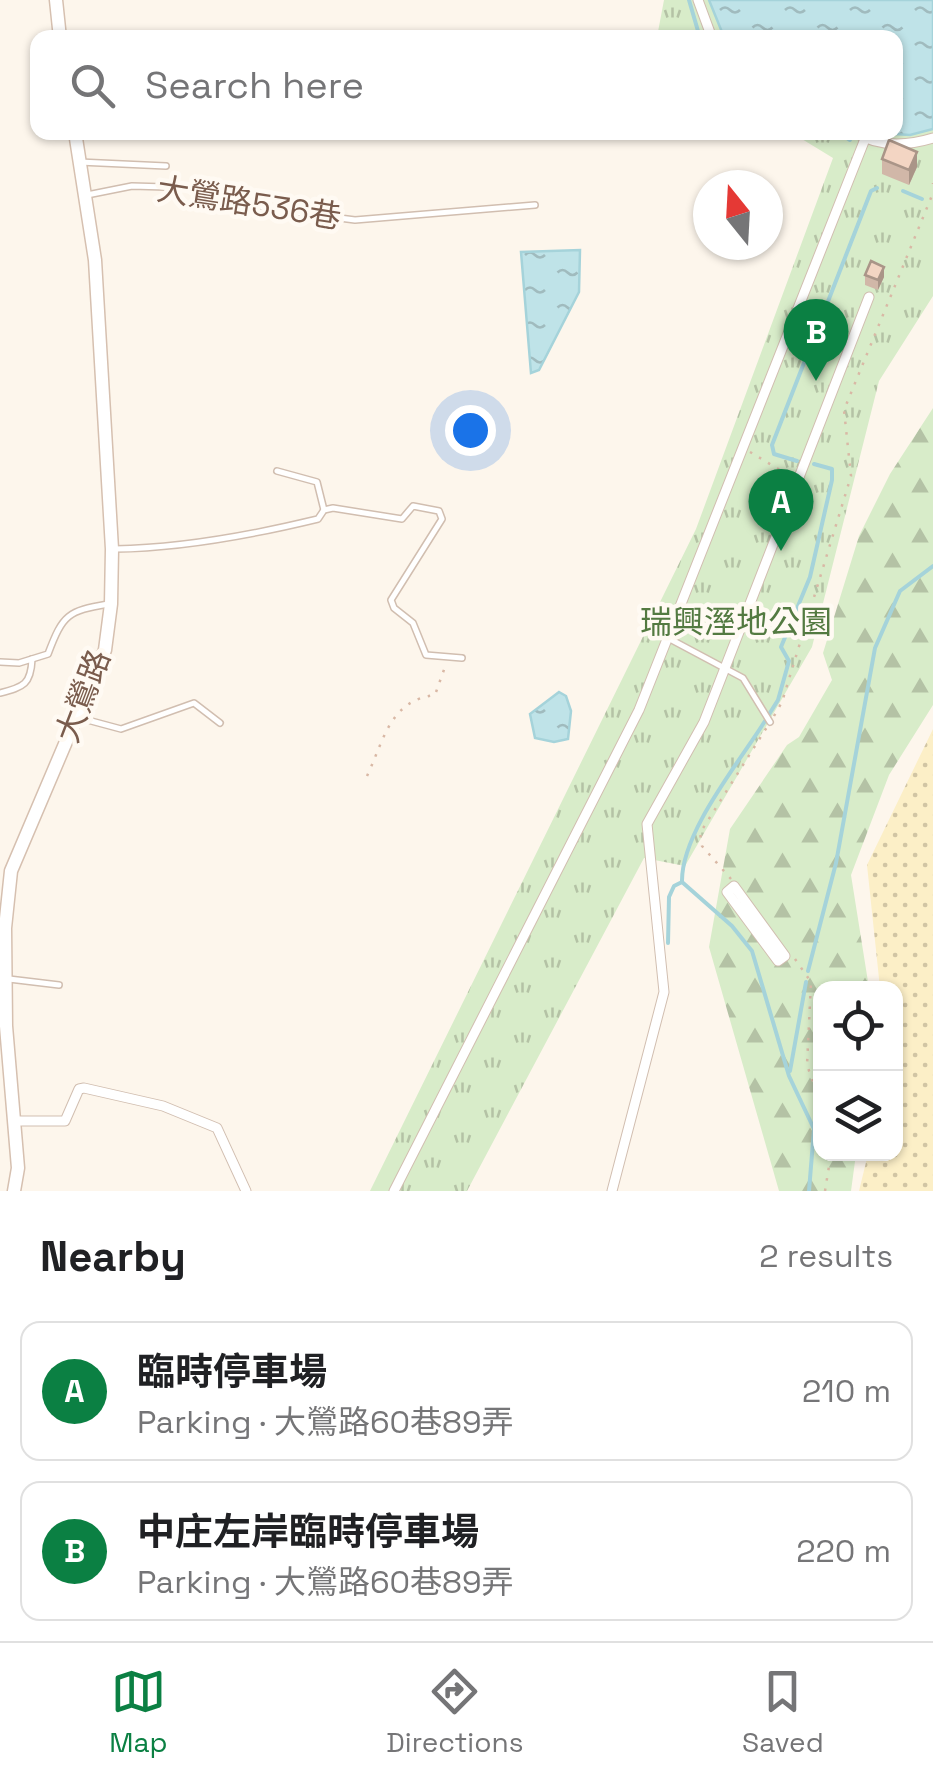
<!DOCTYPE html>
<meta charset="utf-8">
<style>
body{margin:0;font-family:"Space Grotesk","Noto Sans TC",sans-serif;background:#f2f2f2;color:#202124}
.controls{position:absolute;right:30px;bottom:30px;display:grid;overflow:hidden;border-radius:20px;box-shadow:0 2px 8px #0004}
.controls button{width:90px;height:90px;display:grid;place-items:center;padding:0;border:0;border-bottom:2px solid #e0e0e0;background:#fff;color:#202124;font:50px sans-serif}
.compass{position:absolute;left:693px;top:170px;width:90px;height:90px;border-radius:50%;background:#fff;box-shadow:0 2px 8px #0004;rotate:342deg}
.you{position:absolute;left:470px;top:430px;width:35px;height:35px;margin:-25px;border:8px solid #fff;border-radius:50%;background:#1a73e8;box-shadow:0 0 0 15px #1a73e833}
.badge{display:grid;place-items:center;width:65px;height:65px;border-radius:50%;background:#0b8043;color:#fff;font-size:32px;font-weight:700}
.pin{position:absolute;translate:-50% -82px;filter:drop-shadow(0 2px 5px #0008)}
.pin::after{content:'';position:absolute;top:52px;width:35px;height:30px;background:inherit;clip-path:polygon(0 0,100% 0,50% 100%)}
.list{margin:0;padding:0;list-style:none}
h2{display:flex;justify-content:space-between;align-items:center;height:130px;margin:0;padding:0 40px;font-size:42px}
h2 small{font-size:32px;font-weight:400;color:#757577}
.list li{display:grid;grid-template-columns:65px 1fr auto;gap:30px;align-items:center;box-sizing:border-box;height:140px;margin:0 20px 20px;padding:0 20px;border:2px solid #e0e0e0;border-radius:20px}
.list b{display:block;font-size:38px;white-space:nowrap}
.list p{margin:0;font-size:32px;white-space:nowrap;color:#757577}
.list em{font-size:32px;font-style:normal;color:#757577}
.icon{flex:none;width:55px;height:55px;fill:none;stroke:currentColor;stroke-width:2;stroke-linecap:round;stroke-linejoin:round}
.map{position:relative;flex:none;width:933px;height:1191px;overflow:hidden}
.search{position:absolute;background:#fff;box-shadow:0 2px 8px #0004;left:30px;right:30px;top:30px;height:110px;display:flex;align-items:center;gap:25px;box-sizing:border-box;padding:0 35px;border-radius:20px;color:#757577;font-size:38px}
.sheet{height:450px;background:#fff}
nav{display:flex;justify-content:space-around;align-items:center;box-sizing:border-box;height:140px;border-top:2px solid #e0e0e0;background:#fff;font-size:28px;color:#757577}
nav a{display:grid;justify-items:center;gap:5px}
nav .on{color:#0b8043}
.map>svg:first-child{display:block}
.forest{fill:url(#forest-firs)}
.sand{fill:url(#sand-dots)}
.park{fill:url(#park-tufts)}
.water{fill:url(#water-ripples);stroke:#a5d3da;stroke-width:2.5}
.lines{fill:none;stroke-linecap:round;stroke-linejoin:round}
.stream{stroke:#a5d3da;stroke-width:4}
.lane-casing{stroke:#d1beb0;stroke-width:8}
.street-casing{stroke:#d1beb0;stroke-width:11}
.secondary-casing{stroke:#d6c0b0;stroke-width:15}
.path{stroke:#d9b8a5;stroke-width:2.5;stroke-dasharray:2.5 8;stroke-linecap:butt}
.lane{stroke:#fff;stroke-width:5}
.street{stroke:#fff;stroke-width:9}
.secondary{stroke:#fff;stroke-width:12}
.wall{fill:#d1b7a8}
.shaded-wall{fill:#aa9588}
.building{fill:#f3d5c3;stroke:#aa9588;stroke-width:2.5}
.labels{text-anchor:middle;dominant-baseline:central;stroke-width:9;stroke-linejoin:round;paint-order:stroke}
.street-label{font-size:32px;fill:#7a5c4d;stroke:#fffaf3}
.park-label{font-size:32px;fill:#537a41;stroke:#fffaf3}
</style>
<div class="map">
<svg width="933" height="1191" viewBox="0 0 933 1191">
<defs>
<pattern id="forest-firs" width="22" height="20" patternUnits="userSpaceOnUse" patternTransform="scale(2.5)"><rect width="22" height="20" fill="#d8ecc9"/><path d="M5 1l3.5 6h-7zM16 11l3.5 6h-7z" fill="#b4c2a5"/></pattern>
<pattern id="sand-dots" width="8" height="8" patternUnits="userSpaceOnUse" patternTransform="scale(2.5)"><rect width="8" height="8" fill="#fcefc7"/><path d="M2 2h.1M6 6h.1" fill="none" stroke="#d1c5a4" stroke-width="1.8" stroke-linecap="round"/></pattern>
<pattern id="park-tufts" width="24" height="20" patternUnits="userSpaceOnUse" patternTransform="scale(2.5)"><rect width="24" height="20" fill="#d8ecc9"/><path d="M3 7l-1-3M5 7V3M7 7l1-3M15 17l-1-3M17 17v-4M19 17l1-3" fill="none" stroke="#b4c2a5"/></pattern>
<pattern id="water-ripples" width="26" height="14" patternUnits="userSpaceOnUse" patternTransform="scale(2.5)"><rect width="26" height="14" fill="#bfe3e8"/><path d="M2 4q2-2 4 0t4 0M15 11q2-2 4 0t4 0" fill="none" stroke="#a0bbbe"/></pattern>
</defs>
<rect width="100%" height="100%" fill="#fdf6ec"/>
<path class="forest" d="M933,408V705L889,775L851,875L869,988H820V1154H856L851,1191H779L709,947L730,829L787,745L799,737L832,680L823,653L859,536L890,474Z"/>
<path class="sand" d="M933,729V1191H859L868,1154H896V988H880L867,865Z"/>
<path class="park" d="M664,0H933V296L879,381L812,647L685,866L644,858L467,1191H370L696,529L833,158L792,133L896,132V38L657,37Z"/>
<g class="water">
<path d="M709,0H933V129L910,135L878,133L896,132V38L724,37Z"/>
<path d="M580,250L579,292L539,370L531,373L521,252Z"/>
<path d="M559,692L566,696L571,711L568,739L554,742L535,738L530,714Z"/>
</g>
<g class="lines">
<g class="stream">
<path d="M689,0L700,38"/>
<path d="M838,132L850,140"/>
<path d="M903,191L922,199"/>
<path d="M797,461L774,454L772,445L871,191L877,188"/>
<path d="M768,716L778,700L789,661L781,647L810,577L832,480V469L814,464"/>
<path d="M765,721C738,764 681,833 682,882L732,926L752,951L789,1076L814,1129L809,1191"/>
<path d="M668,943L669,897L674,886L682,882"/>
<path d="M808,971L836,863L875,648L900,591L933,566"/>
<path d="M790,1071L806,982"/>
</g>
<defs>
<g id="lane">
<path d="M79,162L166,166"/>
<path d="M87,195L132,186L200,188L270,209L355,220L535,205"/>
<path d="M277,471L317,482L324,510"/>
<path d="M115,549C183,548 252,535 318,519L324,510L333,508L402,519L413,506L439,511L442,519L391,600L394,608L413,623L426,655L462,658"/>
<path d="M668,638L743,678L770,722"/>
<path d="M0,662L19,663L48,654C63,614 68,611 108,604"/>
<path d="M0,693C24,687 31,684 32,659"/>
<path d="M80,718L121,729L194,703L220,723"/>
<path d="M9,979L59,985"/>
</g>
<g id="street">
<path d="M698,0L712,38"/>
<path d="M854,132C878,147 907,146 933,138"/>
<path d="M734,886L785,956L778,961L727,892Z"/>
<path d="M14,1121H65L79,1089L84,1088L163,1106L217,1128L246,1191"/>
<path d="M394,1191L639,710L865,139"/>
<path d="M612,1191L664,992L647,824L704,722L869,297"/>
</g>
<g id="secondary">
<path d="M56,0L60,38"/>
<path d="M14,1191L18,1168L6,1026L5,928L11,871L105,650L111,604L112,549L95,260L75,132"/>
</g>
</defs>
<use href="#lane" class="lane-casing"/>
<use href="#street" class="street-casing"/>
<use href="#secondary" class="secondary-casing"/>
<g class="path">
<path d="M933,183V184"/>
<path d="M750,452L790,476"/>
<path d="M774,716L782,702L851,476L844,410L933,193"/>
<path d="M367,776C384,740 390,700 435,695L446,664"/>
<path d="M731,879L702,846L700,833L767,727"/>
<path d="M795,959L811,982L807,1065L820,1102"/>
<path d="M825,1191L831,1154"/>
</g>
<use href="#lane" class="lane"/>
<use href="#street" class="street"/>
<use href="#secondary" class="secondary"/>
</g>
<g class="wall">
<path d="M882,159L917,167L909,185L882,174Z"/>
<path d="M865,275L884,277L878,290L865,285Z"/>
</g>
<g class="shaded-wall">
<path d="M917,152V167L909,185V170Z"/>
<path d="M884,267V277L878,290V280Z"/>
</g>
<g class="building">
<path d="M889,140L917,152L909,170L882,159Z"/>
<path d="M871,261L884,267L878,280L865,275Z"/>
</g>
<g class="labels">
<g class="street-label">
<text transform="translate(249 203) rotate(9)">大鶯路536巷</text>
<text transform="translate(83 696) rotate(-69)">大鶯路</text>
</g>
<g class="park-label">
<text x="736" y="622">瑞興溼地公園</text>
</g>
</g>
</svg>
<div class="controls">
<button><svg class="icon" aria-label="locate" viewBox="0 0 24 24"><circle cx="12" cy="12" r="6"/><path d="M12 2v4M12 18v4M2 12h4M18 12h4"/></svg></button>
<button><svg class="icon" aria-label="layers" viewBox="0 0 24 24"><path d="M12 4l9 5-9 5-9-5zM3 14l9 5 9-5"/></svg></button>
</div>
<svg class="compass" viewBox="-18 -18 36 36"><path d="M0-13l5 13h-10z" fill="#e53935"/><path d="M0 13l5-13h-10z" fill="#757577"/></svg>
<div class="you"></div>
<div class="pin badge" style="left:781px;top:551px">A</div>
<div class="pin badge" style="left:816px;top:381px">B</div>
<div class="search"><svg class="icon" aria-label="search" viewBox="0 0 24 24"><circle cx="10" cy="10" r="6"/><path d="M15 15l6 6"/></svg>Search here</div>
</div>
<section class="sheet">
<h2>Nearby<small>2 results</small></h2>
<ul class="list">
<li><span class="badge">A</span><div><b>臨時停車場</b><p>Parking · 大鶯路60巷89弄</p></div><em>210 m</em></li>
<li><span class="badge">B</span><div><b>中庄左岸臨時停車場</b><p>Parking · 大鶯路60巷89弄</p></div><em>220 m</em></li>
</ul>
</section>
<nav>
<a class="on"><svg class="icon" aria-label="map" viewBox="0 0 24 24"><path d="M3 6l6-2 6 2 6-2v14l-6 2-6-2-6 2zM9 4v14M15 6v14"/></svg>Map</a>
<a><svg class="icon" aria-label="directions" viewBox="0 0 24 24"><path d="M12 3l9 9-9 9-9-9zM9 14v-3h6M13 9l2 2-2 2"/></svg>Directions</a>
<a><svg class="icon" aria-label="saved" viewBox="0 0 24 24"><path d="M7 4h10v16l-5-4-5 4z"/></svg>Saved</a>
</nav>
